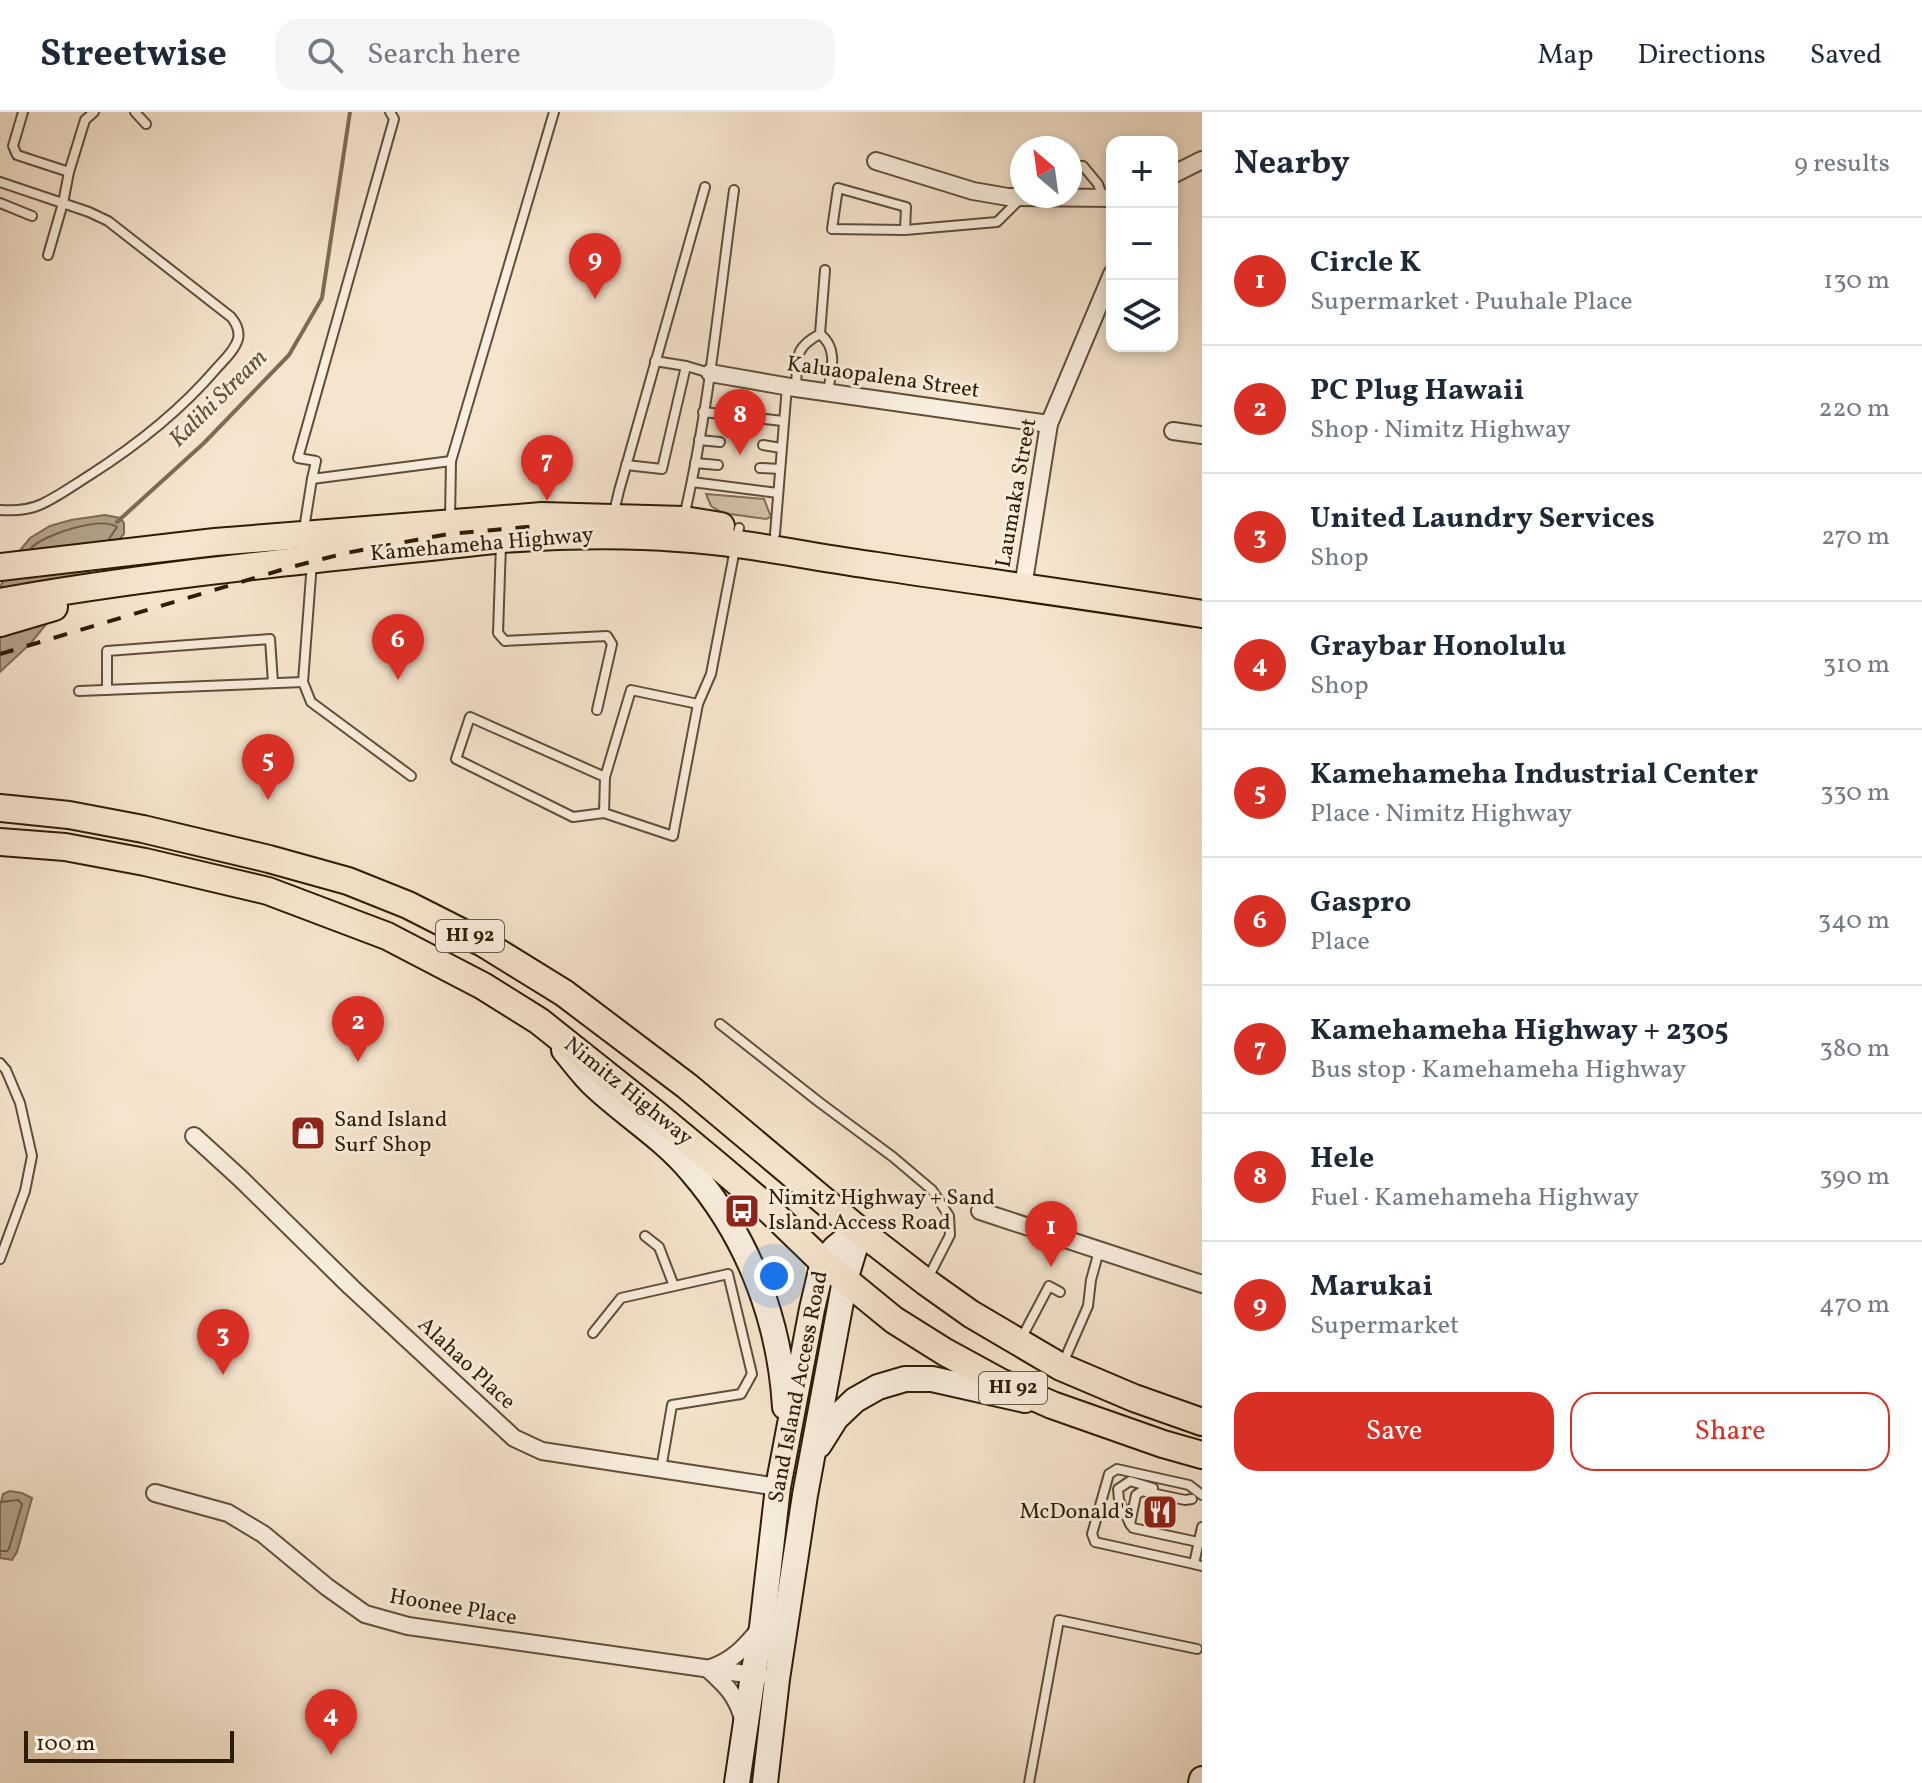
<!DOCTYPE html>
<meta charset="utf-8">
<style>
body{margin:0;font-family:Vollkorn,serif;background:#f6f6f7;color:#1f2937}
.controls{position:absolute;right:24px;top:24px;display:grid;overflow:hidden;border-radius:16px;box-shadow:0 4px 12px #0003}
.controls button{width:72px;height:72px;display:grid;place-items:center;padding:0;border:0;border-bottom:2px solid #e0e1e3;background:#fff;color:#1f2937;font:40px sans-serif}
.compass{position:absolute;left:1010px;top:24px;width:72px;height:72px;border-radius:50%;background:#fff;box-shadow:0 4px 12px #0003;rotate:331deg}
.scale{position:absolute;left:24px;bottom:20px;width:210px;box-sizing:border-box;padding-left:8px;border:4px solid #2e1c05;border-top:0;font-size:22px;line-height:28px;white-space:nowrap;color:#2e1c05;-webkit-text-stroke:6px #f9eedf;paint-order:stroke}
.you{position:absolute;left:774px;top:1164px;width:28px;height:28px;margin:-20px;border:6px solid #fff;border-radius:50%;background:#1a73e8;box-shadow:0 0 0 12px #1a73e833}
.badge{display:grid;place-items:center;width:52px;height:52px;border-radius:50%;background:#d93025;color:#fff;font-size:26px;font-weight:700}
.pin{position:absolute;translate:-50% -66px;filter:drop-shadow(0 2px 4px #0008)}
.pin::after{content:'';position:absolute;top:42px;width:28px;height:24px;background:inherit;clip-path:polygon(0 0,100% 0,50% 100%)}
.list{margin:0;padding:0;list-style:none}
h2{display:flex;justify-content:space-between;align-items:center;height:104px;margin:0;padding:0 32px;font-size:34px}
h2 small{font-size:26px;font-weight:400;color:#747a83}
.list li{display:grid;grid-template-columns:52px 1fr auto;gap:24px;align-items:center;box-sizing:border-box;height:128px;padding:0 32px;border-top:2px solid #e0e1e3}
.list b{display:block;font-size:30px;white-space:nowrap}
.list p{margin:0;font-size:26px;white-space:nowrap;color:#747a83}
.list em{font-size:26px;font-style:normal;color:#747a83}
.actions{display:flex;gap:16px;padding:24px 32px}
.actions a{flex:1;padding:18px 0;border:2px solid #d93025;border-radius:24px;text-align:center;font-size:28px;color:#d93025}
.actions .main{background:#d93025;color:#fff}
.icon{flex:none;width:44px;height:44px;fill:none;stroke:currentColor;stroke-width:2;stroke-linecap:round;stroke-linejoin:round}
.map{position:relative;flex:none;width:1202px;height:1671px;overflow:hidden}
header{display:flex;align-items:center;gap:48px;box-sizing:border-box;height:112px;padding:0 40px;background:#fff;border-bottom:2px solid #e0e1e3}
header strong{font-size:38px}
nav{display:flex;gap:44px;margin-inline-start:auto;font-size:28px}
.search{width:560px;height:72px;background:#f6f6f7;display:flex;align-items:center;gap:20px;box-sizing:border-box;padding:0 28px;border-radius:24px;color:#747a83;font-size:30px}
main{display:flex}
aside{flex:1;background:#fff}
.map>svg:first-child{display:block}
.green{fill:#d4c3ac;stroke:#817058;stroke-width:2}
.water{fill:#b2a18a;stroke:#7d6c55;stroke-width:2}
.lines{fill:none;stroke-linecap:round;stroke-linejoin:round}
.shore{stroke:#705e48;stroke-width:2}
.stream{stroke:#7d6c55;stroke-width:4}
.lane-casing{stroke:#604e37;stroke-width:12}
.street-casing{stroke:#604e37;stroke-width:20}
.secondary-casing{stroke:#2e1c05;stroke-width:28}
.primary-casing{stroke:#2e1c05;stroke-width:30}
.lane{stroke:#f9eedf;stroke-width:8}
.street{stroke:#f9eedf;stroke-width:16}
.secondary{stroke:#f9eedf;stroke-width:24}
.primary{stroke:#f6e5ce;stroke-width:26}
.rail{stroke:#2e1c05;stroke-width:4;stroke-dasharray:14 14;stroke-linecap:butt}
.labels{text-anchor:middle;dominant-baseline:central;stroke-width:6;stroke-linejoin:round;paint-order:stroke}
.shield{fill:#f9eedf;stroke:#6b5b46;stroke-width:2}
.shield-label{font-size:20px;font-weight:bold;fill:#2e1c05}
.street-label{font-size:22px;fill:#2e1c05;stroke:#f9eedf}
.poi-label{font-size:22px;fill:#2e1c05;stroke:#f9eedf;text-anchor:start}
.water-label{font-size:24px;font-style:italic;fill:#63513a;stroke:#f9eedf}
</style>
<header>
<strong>Streetwise</strong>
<div class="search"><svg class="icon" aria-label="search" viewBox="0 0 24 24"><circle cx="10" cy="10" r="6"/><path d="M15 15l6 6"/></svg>Search here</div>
<nav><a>Map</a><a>Directions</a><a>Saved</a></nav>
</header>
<main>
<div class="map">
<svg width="1202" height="1671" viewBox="0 0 1202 1671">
<rect width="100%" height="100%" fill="#f6e5ce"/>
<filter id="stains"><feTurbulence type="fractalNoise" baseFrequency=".0025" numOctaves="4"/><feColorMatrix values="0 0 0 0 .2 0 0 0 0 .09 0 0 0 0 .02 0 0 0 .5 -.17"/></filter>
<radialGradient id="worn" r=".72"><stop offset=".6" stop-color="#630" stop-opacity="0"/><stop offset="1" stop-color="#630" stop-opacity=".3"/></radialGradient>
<path class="green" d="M706,382L764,387L771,405L766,407L723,401L711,394Z"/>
<g class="water">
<path d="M105,403L120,406L124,411V422L118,429L93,455L30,532L0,560V475L17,442L30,426L50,414L71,408Z"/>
<path d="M10,1379L22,1381L32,1386L17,1440L12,1448L0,1446V1394L3,1382Z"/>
</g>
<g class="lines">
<g class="shore">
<path d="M31,436C45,422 101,404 117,415L109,427"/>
<path d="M0,1390L18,1388L22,1392L9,1437L7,1439H0"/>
</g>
<path class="stream" d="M117,410L204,331L289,243L322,186L350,0"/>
<defs>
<g id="lane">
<path d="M23,0L13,34L17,43L69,60"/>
<path d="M135,0L146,12"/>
<path d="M1070,54H1083L1098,72L1103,86"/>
<path d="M0,70L89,100L108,109L231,205C236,211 240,218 238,227C235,238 224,248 216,257C180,299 137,333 90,363C74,373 59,384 42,392C29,398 14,399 0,398"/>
<path d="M0,91L32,104"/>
<path d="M905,118L906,95L838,76L832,117L905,118L997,110L1020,87"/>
<path d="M48,143L63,91L69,60L85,8L94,0"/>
<path d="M820,222L825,158"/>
<path d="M820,222C839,237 831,259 828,280"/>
<path d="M686,254L710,261"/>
<path d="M796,276C798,247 792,237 820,222"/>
<path d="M703,300L783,309"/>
<path d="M699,328L720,330"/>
<path d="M763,333L781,336"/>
<path d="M695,351L718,353"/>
<path d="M626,353L662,357L686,254L655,249"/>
<path d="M760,356L780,357"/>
<path d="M312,367L451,349"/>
<path d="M692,370L778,381"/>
<path d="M613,404L619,379L705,75"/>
<path d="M684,405C709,298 719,187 734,78"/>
<path d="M450,407L451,349L554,0"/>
<path d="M304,417L312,367L316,349L298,346L394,7L390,0"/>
<path d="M775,422L787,274"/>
<path d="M501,432L498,521L505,529L607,524L612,532L597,598"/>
<path d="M312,450L303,570L311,590L411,664"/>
<path d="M107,578V539L270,527L273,571"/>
<path d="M79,579L303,570"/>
<path d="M605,665L604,701L573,705L456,647L470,605L605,665L631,578L698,592L711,562L739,416"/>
<path d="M604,701L673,724L698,592"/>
<path d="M720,912L819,990L893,1045L932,1078L949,1104L950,1123L928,1166"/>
<path d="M0,951L6,958L20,991L32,1044L25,1079L0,1147"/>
<path d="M645,1124L659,1135L674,1174"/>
<path d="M593,1221L621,1186L728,1162L752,1262L741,1282L672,1293L661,1357"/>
<path d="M1021,1227L1049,1174L1060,1180"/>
<path d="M1063,1251L1088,1194L1091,1168L1099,1139"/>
<path d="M1192,1387L1185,1388L1142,1379L1136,1383L1130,1412L1133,1416L1198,1430"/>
<path d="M1130,1412L1119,1388L1118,1377L1130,1369L1153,1376"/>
<path d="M1202,1415L1194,1452L1202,1454"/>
<path d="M1194,1452L1095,1430L1092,1422L1109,1362L1117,1357L1189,1373L1202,1383"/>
<path d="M1029,1671L1059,1508L1197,1537"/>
</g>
<g id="street">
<path d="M876,49L973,79L1008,85L1112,86"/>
<path d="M1172,63L1202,48"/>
<path d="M710,261L796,276L1049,312"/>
<path d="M1173,319L1202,323"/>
<path d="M1023,475L1049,312L1112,162"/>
<path d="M194,1024L241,1067L351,1175L514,1326L542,1339L778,1375"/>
<path d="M980,1099L1202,1172"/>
<path d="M155,1381L228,1401L263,1422L327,1475L365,1502L408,1514L760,1564"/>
<path d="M711,1556C733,1548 744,1536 758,1519"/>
<path d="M708,1557C727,1574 738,1585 744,1611"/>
</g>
<g id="secondary">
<path d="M564,938C574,950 584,964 596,975C627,1004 665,1027 692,1060C749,1126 780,1210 785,1295"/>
<path d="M819,1333L836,1306L855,1288L878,1275L905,1267H932L1025,1288"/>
<path d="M737,1671L753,1563L762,1515L778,1375L812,1197L823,1150L835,1136L852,1122L860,1119"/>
<path d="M765,1671L777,1567L805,1383L845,1168L860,1119"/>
<path d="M1201,1671L1202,1667"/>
</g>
<g id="primary">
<path d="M0,455L215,430L542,404L684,408L721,414"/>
<path d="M0,490C166,460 334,446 502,427C560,423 619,421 678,426C745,430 810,445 877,454C985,470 1094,485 1202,502"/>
<path d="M0,511L54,495"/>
<path d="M0,696L69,703L143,717L269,747L348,769L408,793L483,831L564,881L687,974L860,1119L926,1170L971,1202L1061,1255L1134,1286L1202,1310"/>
<path d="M0,730L65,735L145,750L268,779L387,824L483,874L539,909L657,1003L716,1052L762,1091L823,1150L894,1208L945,1240L1000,1270L1052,1293L1163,1332L1202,1343"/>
</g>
</defs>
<use href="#lane" class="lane-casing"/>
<use href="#street" class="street-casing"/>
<use href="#secondary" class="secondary-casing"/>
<use href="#primary" class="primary-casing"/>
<use href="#lane" class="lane"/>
<use href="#street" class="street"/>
<use href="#secondary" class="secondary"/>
<use href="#primary" class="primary"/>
<path class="rail" d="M0,542L291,455L346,441L448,422L537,414"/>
</g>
<defs>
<symbol id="shop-square" viewBox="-11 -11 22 22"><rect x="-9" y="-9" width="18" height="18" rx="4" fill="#8f2418" stroke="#f9eedf"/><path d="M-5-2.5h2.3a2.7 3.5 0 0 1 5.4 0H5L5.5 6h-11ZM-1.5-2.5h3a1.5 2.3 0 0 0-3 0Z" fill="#fff"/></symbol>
<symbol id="bus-square" viewBox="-11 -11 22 22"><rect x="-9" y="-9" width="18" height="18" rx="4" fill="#8f2418" stroke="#f9eedf"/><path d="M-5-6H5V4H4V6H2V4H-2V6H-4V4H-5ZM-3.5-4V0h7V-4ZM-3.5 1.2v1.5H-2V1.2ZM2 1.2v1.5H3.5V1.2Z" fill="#fff"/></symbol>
<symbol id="restaurant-square" viewBox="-11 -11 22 22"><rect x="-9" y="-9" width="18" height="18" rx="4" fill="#8f2418" stroke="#f9eedf"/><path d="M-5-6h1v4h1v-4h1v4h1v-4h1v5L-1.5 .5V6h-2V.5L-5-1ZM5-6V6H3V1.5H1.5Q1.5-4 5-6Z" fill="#fff"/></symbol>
</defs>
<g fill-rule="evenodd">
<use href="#shop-square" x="288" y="1001" width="40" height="40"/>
<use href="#bus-square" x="722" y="1079" width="40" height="40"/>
<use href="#restaurant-square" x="1140" y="1380" width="40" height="40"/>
</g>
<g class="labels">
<g class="shield">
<rect x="436" y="808" width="68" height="32" rx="6"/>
<rect x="979" y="1260" width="68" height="32" rx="6"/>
</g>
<g class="shield-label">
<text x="470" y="824">HI 92</text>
<text x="1013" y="1276">HI 92</text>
</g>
<g class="street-label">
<text transform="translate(883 266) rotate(8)">Kaluaopalena Street</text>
<text transform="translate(1017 381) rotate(-80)">Laumaka Street</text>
<text transform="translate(482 433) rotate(-5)">Kamehameha Highway</text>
<text transform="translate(628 980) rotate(39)">Nimitz Highway</text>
<text transform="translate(466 1252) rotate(43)">Alahao Place</text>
<text transform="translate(799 1275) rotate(-79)">Sand Island Access Road</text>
<text transform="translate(453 1496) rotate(10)">Hoonee Place</text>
</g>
<g class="poi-label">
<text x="334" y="1008">Sand Island<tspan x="334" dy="25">Surf Shop</tspan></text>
<text x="768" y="1086">Nimitz Highway + Sand<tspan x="768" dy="25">Island Access Road</tspan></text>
<text x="1134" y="1400" text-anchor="end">McDonald's</text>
</g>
<g class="water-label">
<text transform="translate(219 287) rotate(-45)">Kalihi Stream</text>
</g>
</g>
<rect width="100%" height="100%" filter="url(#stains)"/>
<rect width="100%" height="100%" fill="url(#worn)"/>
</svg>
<div class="controls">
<button>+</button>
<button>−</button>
<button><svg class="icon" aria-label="layers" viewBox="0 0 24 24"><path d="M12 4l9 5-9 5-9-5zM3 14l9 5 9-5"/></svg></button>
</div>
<svg class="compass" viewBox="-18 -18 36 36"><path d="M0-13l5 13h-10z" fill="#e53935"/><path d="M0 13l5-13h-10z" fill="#747a83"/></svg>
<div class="scale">100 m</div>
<div class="you"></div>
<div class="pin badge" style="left:1051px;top:1155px">1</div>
<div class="pin badge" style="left:358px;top:950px">2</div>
<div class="pin badge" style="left:223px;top:1263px">3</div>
<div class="pin badge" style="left:331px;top:1643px">4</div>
<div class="pin badge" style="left:268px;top:688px">5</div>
<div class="pin badge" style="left:398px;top:568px">6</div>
<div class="pin badge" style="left:547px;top:389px">7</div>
<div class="pin badge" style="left:740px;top:343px">8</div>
<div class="pin badge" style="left:595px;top:187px">9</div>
</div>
<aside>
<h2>Nearby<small>9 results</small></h2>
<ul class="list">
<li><span class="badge">1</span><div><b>Circle K</b><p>Supermarket · Puuhale Place</p></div><em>130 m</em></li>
<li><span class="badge">2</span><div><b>PC Plug Hawaii</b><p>Shop · Nimitz Highway</p></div><em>220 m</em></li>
<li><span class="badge">3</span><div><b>United Laundry Services</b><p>Shop</p></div><em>270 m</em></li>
<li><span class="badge">4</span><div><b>Graybar Honolulu</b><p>Shop</p></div><em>310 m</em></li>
<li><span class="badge">5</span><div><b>Kamehameha Industrial Center</b><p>Place · Nimitz Highway</p></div><em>330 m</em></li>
<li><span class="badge">6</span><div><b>Gaspro</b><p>Place</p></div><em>340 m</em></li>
<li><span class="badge">7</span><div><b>Kamehameha Highway + 2305</b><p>Bus stop · Kamehameha Highway</p></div><em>380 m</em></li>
<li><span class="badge">8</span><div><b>Hele</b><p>Fuel · Kamehameha Highway</p></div><em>390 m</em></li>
<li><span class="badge">9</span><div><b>Marukai</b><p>Supermarket</p></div><em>470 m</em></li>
</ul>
<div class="actions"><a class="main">Save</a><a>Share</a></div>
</aside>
</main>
